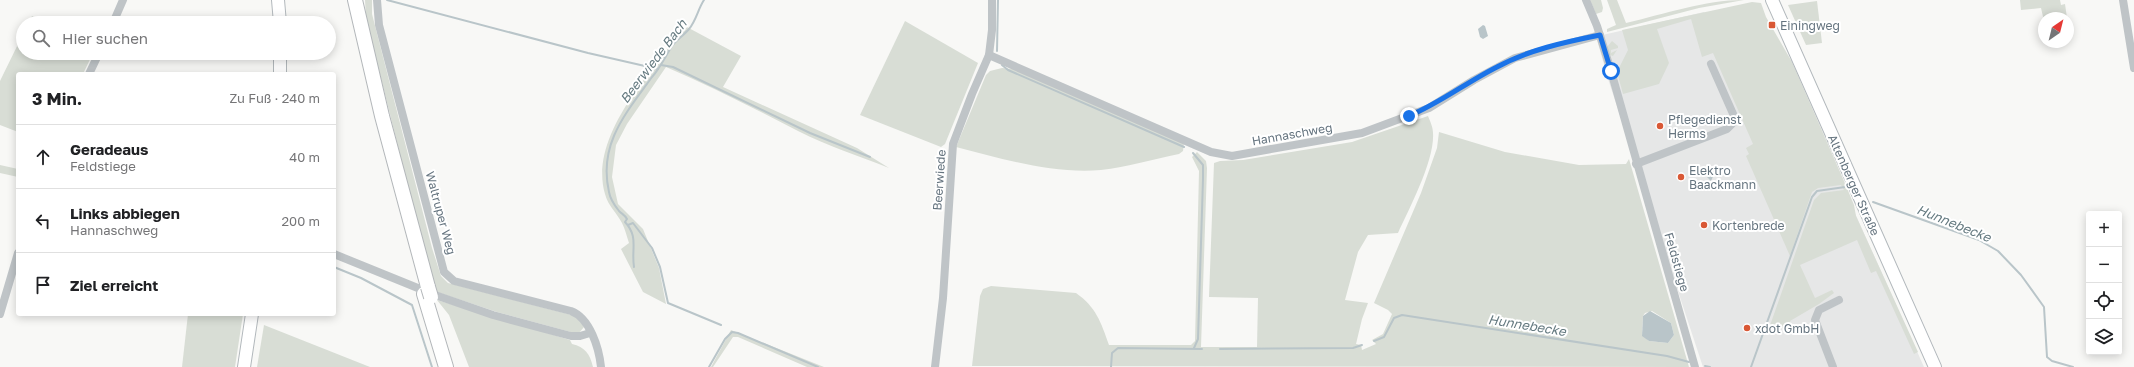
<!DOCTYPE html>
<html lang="de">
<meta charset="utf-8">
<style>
body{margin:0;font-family:"Golos Text",sans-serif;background:#f2f2f2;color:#202124}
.controls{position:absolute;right:12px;bottom:12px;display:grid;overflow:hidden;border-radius:4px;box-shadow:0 2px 10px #0003}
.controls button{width:36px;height:36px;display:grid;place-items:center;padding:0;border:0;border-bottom:1px solid #e0e0e0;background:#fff;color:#202124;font:20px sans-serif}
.compass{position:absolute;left:2038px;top:12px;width:36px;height:36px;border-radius:50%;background:#fff;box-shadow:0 2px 10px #0003;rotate:35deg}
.stop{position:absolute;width:12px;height:12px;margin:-9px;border:3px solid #1a73e8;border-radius:50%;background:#fff}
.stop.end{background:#1a73e8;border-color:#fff;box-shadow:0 1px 4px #0008}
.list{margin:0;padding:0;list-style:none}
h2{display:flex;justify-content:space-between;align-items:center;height:52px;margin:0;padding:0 16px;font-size:17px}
h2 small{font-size:13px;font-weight:400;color:#757577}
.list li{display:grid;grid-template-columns:26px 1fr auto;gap:12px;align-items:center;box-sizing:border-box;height:64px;padding:0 16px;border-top:1px solid #e0e0e0}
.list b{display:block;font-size:15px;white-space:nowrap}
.list p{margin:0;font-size:13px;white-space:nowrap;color:#757577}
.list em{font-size:13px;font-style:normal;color:#757577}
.icon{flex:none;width:22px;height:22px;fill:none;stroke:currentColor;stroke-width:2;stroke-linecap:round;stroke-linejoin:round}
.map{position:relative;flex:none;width:2134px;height:367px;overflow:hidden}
.search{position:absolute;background:#fff;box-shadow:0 2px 10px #0003;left:16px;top:16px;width:320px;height:44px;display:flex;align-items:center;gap:10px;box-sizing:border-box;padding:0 14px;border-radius:22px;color:#757577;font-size:15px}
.panel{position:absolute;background:#fff;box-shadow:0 2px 10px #0003;left:16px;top:72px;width:320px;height:244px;border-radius:4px}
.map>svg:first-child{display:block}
.built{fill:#e6e7e7}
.green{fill:#d8ddd5;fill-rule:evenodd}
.water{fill:#b9c5c9}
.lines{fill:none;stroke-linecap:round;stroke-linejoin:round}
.stream{stroke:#b9c5c9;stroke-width:2}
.secondary-casing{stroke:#b2b8bc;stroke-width:14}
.trunk-casing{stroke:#b3b7ba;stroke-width:16}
.minor{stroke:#bfc4c7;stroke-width:8}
.secondary{stroke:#fff;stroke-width:12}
.trunk{stroke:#fff;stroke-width:14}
.trunk-bridge-casing{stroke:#b3b7ba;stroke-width:16;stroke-linecap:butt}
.trunk-bridge{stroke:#fff;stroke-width:14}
.route{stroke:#1a73e8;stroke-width:5}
.poi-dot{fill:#d95835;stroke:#fff;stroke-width:1.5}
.labels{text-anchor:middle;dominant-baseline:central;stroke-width:4;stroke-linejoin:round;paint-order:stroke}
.poi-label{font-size:12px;fill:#65747f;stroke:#fff;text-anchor:start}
.street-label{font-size:12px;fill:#65747f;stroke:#fff}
.water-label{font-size:13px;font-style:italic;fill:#657a80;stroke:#fff}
</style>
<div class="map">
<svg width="2134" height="367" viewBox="0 0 2134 367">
<rect width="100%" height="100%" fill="#f8f8f6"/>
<path class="built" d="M1704,12L1836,171L1924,367H1703L1609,82L1597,40L1598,36Z"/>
<g class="green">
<path d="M365,0H372V14L432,248L441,276L448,283L572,315L578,318L584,327L578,334L497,312L434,291L366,18Z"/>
<path d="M1590,0H1601L1603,8L1602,12L1596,14Z"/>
<path d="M1607,0H1617L1626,23C1665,14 1704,0 1744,0L1699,8L1607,32V29L1616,25Z"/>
<path d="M2020,0H2060L2061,5L2065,4L2067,18H2044V21L2041,8L2021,10Z"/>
<path d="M1817,1L1822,43L1806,45L1788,5Z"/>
<path d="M1752,2L1761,3L1766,17L1792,62L1844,181L1854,205L1856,216L1918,352L1914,354L1876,271L1871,273L1857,240L1800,265L1815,298L1832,290L1834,293L1819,304L1790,321L1792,325L1767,334L1814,200L1821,193L1844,190L1841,185L1818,188L1812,192L1790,256L1746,156L1749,154L1746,148L1753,144L1713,53L1702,57L1691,19L1657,29L1669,63L1659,84L1623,94L1617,72L1628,50L1622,30Z"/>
<path d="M32,16L53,23H29Z"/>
<path d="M905,21L978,63L945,144L941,147L860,115Z"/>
<path d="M685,26L741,56L723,87L857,148L889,168C859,156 828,146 798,131C755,109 711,86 666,67L627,124L616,145L612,177L618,204L643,229L659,268L666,304L643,292L621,249L629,243C627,237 625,229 622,223C617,213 608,206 605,194C588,136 653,70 685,26Z"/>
<path d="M23,34V53H93L83,74H18V132L0,125V81Z"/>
<path d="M1612,41L1618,46V48L1611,50V53L1617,50L1613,56L1610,55L1607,47Z"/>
<path d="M1002,68L1013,69L1184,143L1183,151L1179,154C1154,159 1127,167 1101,170C1052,174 1003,159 956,147L986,75L990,71Z"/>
<path d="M1428,116C1430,121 1433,127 1433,133C1435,160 1409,209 1398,233L1368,235L1358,252L1345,300L1368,303L1362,319L1356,344L1361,345L1362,350L1376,344L1372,340L1383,334L1392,314L1388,310L1374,303L1421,193L1437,148L1439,132L1505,152L1579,165L1626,164L1629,159L1689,367L972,366L980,296L983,289L991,286L1076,293C1096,307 1101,322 1109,345H1191L1195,341L1199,171L1192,157L1197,152L1206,161L1207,168L1201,347H1257L1258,298L1209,297L1214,163L1220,161L1243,160L1352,142ZM1652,311L1671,323L1674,335L1668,343L1649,341L1642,334L1643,316L1645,313Z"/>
<path d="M0,165L18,169V177L0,173Z"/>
<path d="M437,300L570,340L572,344C585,347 590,354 593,367H469L449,315Z"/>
<path d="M188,314H243L235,367H182Z"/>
<path d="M264,325L370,367H257Z"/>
<path d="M731,330L824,367H807L738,337H733L713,367H711Z"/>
</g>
<g class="water">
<path d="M1483,25L1485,26L1488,36L1483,39L1480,37L1478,29Z"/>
<path d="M1710,169L1715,172L1711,181L1707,177Z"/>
<path d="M1650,311L1671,323L1674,335L1668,343L1649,341L1642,336L1643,316Z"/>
</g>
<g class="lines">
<g class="stream">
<path d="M387,0L588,53L658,69"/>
<path d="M997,51L998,0"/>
<path d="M661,65L673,67L810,133L870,157"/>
<path d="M1002,65L1008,70L1184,147"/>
<path d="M1193,153L1203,165V179L1198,339L1194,348"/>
<path d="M1873,202L1979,240L1998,251L2021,275L2044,307L2047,357L2052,361L2073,367"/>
<path d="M628,225L633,223L652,248L660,267L668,303L721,325"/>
<path d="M334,267L361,278L412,305L432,367"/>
<path d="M634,267C631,249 639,237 625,222L627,219C625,215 622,214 619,211C615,206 610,198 609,192C598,144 626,113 652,77C660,68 665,57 672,46C676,40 683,36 689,29C696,21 698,9 704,0"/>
<path d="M1374,341L1384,337L1394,318L1402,315L1667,356L1689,362"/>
<path d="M1220,349L1353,348L1362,345"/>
<path d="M1705,366L1710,367"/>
<path d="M709,367L725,339L732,332L738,333L818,367"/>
<path d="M1111,367L1112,353L1118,348L1202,349"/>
<path d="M1751,367L1812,197L1817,191L1845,187"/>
</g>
<defs>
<g id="secondary">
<path d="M278,0L280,23"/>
<path d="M1772,0L1935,367"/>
<path d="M280,74V53"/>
<path d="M244,367L252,314"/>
</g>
<g id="trunk">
<path d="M355,0L382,116L428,287"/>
<path d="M424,294L446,367"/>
</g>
</defs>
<use href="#secondary" class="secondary-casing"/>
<use href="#trunk" class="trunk-casing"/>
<g class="minor">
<path d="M377,0L379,25L444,272L454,281L571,311C590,318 599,348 601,367"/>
<path d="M1586,0L1597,26L1611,71L1695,367"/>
<path d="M2123,0L2134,68"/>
<path d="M113,23L123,0"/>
<path d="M989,55L1211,152L1232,156L1362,133L1429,108L1474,80L1515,58L1600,35"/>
<path d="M89,74L99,53"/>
<path d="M1636,164L1727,129L1733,123L1734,116L1711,64"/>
<path d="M334,254L435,295L493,315L571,336H580L590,333"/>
<path d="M0,314L18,253"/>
<path d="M935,367L943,298L953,144L972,94L989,55L992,30V0"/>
<path d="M1833,367L1815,320L1819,310L1839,300"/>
</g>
<use href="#secondary" class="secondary"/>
<use href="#trunk" class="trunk"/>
<defs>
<path id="trunk-bridge" d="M428,287L431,297"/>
</defs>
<use href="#trunk-bridge" class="trunk-bridge-casing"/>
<use href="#trunk-bridge" class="trunk-bridge"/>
</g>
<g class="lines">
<path class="route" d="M1409,116C1440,103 1467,82 1497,67C1528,50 1565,42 1600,35L1611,71"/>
</g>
<g class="poi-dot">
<rect x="1768" y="21" width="8" height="8" rx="2"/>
<circle cx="1660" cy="126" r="4"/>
<circle cx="1681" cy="177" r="4"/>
<circle cx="1704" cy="225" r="4"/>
<circle cx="1747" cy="328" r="4"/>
</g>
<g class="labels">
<g class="poi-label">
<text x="1780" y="25">Einingweg</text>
<text x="1668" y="119">Pflegedienst<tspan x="1668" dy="14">Herms</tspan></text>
<text x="1689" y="170">Elektro<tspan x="1689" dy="14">Baackmann</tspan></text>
<text x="1712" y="225">Kortenbrede</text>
<text x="1755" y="328">xdot GmbH</text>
</g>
<g class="street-label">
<text transform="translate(1292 134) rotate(-10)">Hannaschweg</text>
<text transform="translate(939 180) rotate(-86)">Beerwiede</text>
<text transform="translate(1854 185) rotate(66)">Altenberger Straße</text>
<text transform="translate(441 213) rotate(75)">Waltruper Weg</text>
<text transform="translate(1677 262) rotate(74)">Feldstiege</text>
</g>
<g class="water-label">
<text transform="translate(653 61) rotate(-53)">Beerwiede Bach</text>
<text transform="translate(1954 223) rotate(22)">Hunnebecke</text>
<text transform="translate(1527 325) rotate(9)">Hunnebecke</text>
</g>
</g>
</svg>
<div class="controls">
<button>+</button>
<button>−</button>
<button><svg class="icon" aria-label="locate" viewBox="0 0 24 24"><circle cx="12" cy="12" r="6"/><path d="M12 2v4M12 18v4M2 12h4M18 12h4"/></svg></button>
<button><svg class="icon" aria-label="layers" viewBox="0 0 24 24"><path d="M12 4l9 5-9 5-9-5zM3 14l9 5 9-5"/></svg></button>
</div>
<svg class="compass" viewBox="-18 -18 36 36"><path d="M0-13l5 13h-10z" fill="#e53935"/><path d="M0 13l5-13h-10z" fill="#757577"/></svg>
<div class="stop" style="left:1611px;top:71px"></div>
<div class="stop end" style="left:1409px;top:116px"></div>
<div class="search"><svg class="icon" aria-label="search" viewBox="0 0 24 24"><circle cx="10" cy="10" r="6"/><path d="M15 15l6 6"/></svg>Hier suchen</div>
<section class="panel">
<h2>3 Min.<small>Zu Fuß · 240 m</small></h2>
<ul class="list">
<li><svg class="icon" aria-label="ahead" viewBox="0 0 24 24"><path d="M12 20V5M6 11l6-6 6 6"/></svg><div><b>Geradeaus</b><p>Feldstiege</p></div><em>40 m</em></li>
<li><svg class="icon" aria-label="left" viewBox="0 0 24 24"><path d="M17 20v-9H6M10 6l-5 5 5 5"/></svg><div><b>Links abbiegen</b><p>Hannaschweg</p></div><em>200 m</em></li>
<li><svg class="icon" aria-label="arrive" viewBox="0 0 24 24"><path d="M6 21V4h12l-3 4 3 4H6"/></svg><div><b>Ziel erreicht</b></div></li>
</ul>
</section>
</div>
